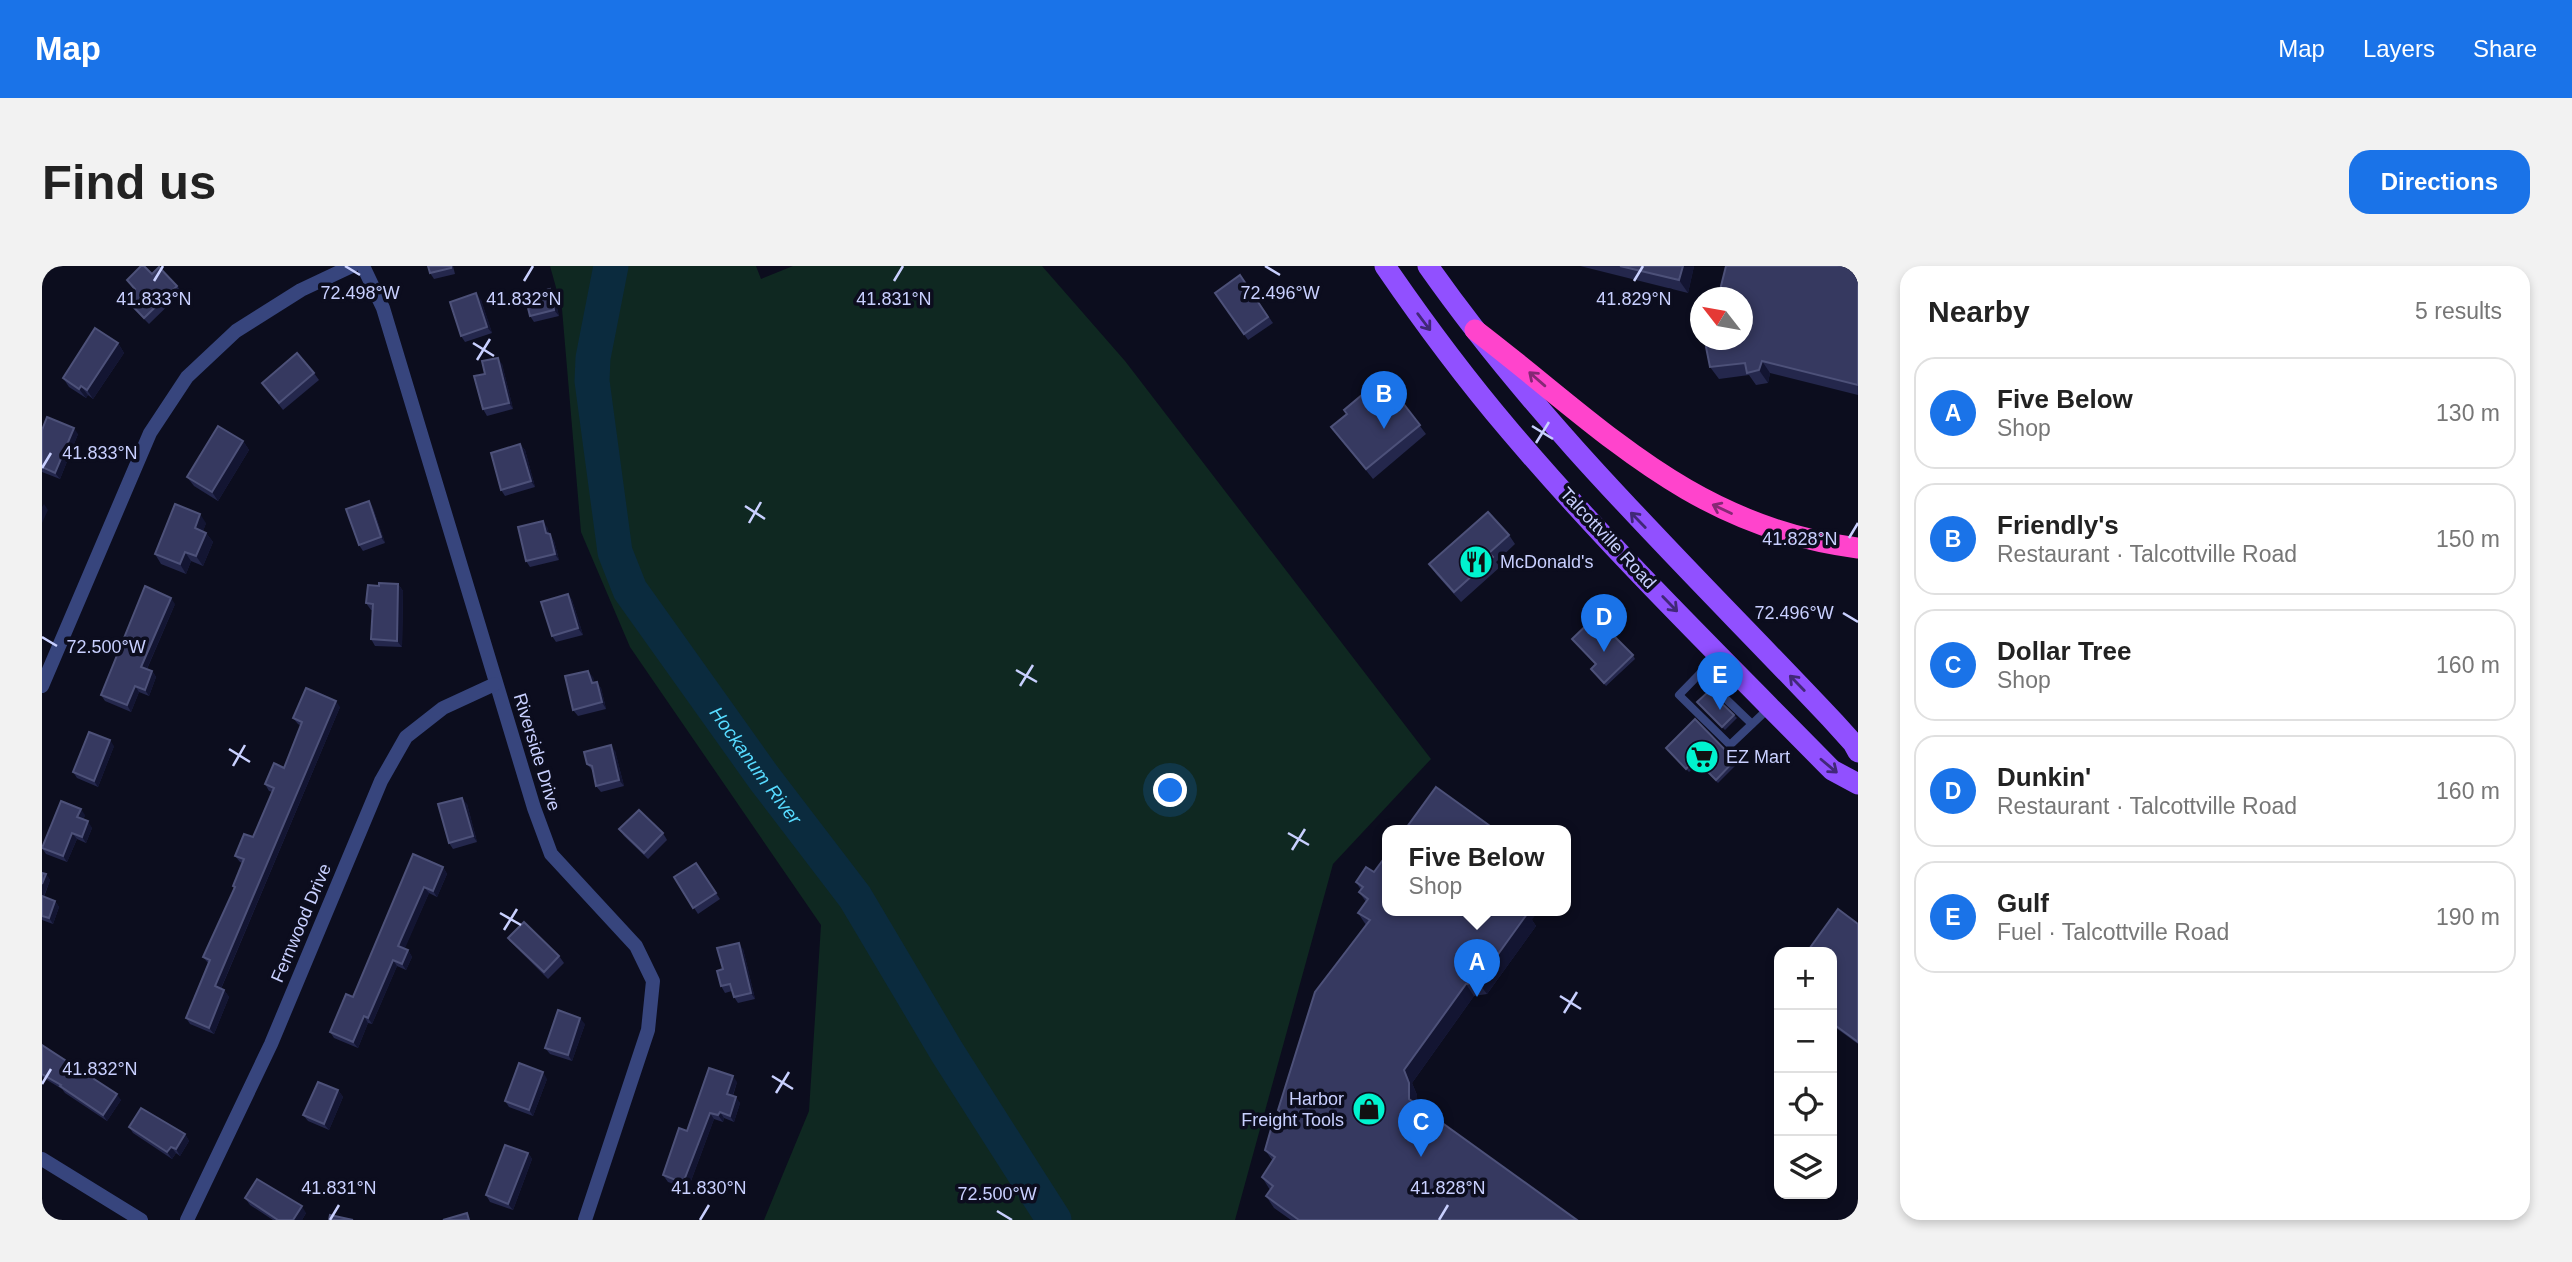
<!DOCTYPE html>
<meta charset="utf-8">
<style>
body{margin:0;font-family:Helvetica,sans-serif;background:#f2f2f2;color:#222}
.controls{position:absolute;right:21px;bottom:21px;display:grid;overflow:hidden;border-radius:14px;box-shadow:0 4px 10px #0003}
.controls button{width:63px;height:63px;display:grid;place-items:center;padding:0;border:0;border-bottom:2px solid #e0e0e0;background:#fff;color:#222;font:35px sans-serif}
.compass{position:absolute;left:1648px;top:21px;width:63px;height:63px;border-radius:50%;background:#fff;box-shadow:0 4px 10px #0003;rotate:301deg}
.you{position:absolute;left:1129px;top:525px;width:24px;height:24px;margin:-18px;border:5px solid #fff;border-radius:50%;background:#1a73e8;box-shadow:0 0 0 10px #1a73e833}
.badge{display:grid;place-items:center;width:46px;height:46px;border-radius:50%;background:#1a73e8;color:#fff;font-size:23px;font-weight:700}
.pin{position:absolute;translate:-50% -58px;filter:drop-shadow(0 2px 4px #0008)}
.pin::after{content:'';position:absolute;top:37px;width:24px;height:21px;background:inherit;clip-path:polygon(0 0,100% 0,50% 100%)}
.popup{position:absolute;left:1340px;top:559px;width:189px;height:91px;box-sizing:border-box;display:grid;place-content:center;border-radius:14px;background:#fff;filter:drop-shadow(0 2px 5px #0005);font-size:23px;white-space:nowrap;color:#767676}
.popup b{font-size:26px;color:#222}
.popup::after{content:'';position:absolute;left:50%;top:100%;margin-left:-14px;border:14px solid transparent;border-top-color:#fff}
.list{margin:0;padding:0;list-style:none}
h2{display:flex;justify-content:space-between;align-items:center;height:91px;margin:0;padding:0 28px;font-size:30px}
h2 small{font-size:23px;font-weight:400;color:#767676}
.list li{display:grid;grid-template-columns:46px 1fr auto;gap:21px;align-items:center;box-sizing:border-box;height:112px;margin:0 14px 14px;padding:0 14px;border:2px solid #e0e0e0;border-radius:21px}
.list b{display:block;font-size:26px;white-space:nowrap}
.list p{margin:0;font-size:23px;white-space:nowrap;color:#767676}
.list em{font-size:23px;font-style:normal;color:#767676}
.icon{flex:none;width:38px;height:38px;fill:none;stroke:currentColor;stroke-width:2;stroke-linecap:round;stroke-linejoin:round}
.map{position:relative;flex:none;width:1816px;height:954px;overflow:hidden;border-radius:21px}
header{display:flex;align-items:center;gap:42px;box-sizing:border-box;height:98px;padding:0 35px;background:#1a73e8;color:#fff}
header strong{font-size:33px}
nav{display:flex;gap:38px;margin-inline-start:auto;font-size:24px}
.intro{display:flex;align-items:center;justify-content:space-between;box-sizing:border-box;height:168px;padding:0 42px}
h1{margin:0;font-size:49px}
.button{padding:18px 32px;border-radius:21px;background:#1a73e8;color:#fff;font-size:24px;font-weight:700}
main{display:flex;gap:42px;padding:0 42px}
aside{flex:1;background:#fff;border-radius:21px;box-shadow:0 4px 10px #0003}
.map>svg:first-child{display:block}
.green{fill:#0f2821}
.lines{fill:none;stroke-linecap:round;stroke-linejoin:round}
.river{stroke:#0b2b3e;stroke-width:35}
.lane{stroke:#37457d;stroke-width:8}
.street{stroke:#37457d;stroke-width:14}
.primary{stroke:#9150ff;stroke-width:21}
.highway{stroke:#f4c;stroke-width:21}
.wall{fill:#24274c}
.shaded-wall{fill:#131532}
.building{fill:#363960;stroke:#4d5179;stroke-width:2}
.oneway{stroke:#412878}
.oneway2{stroke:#862875}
.ticks{fill:none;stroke:#c9d0ff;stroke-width:2.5}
.labels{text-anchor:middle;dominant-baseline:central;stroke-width:7;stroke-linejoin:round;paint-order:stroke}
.street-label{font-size:18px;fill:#c9d0ff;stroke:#0c0d1e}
.poi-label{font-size:18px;fill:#c9d0ff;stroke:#0c0d1e;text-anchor:start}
.water-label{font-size:19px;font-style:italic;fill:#57dbff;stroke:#0c0d1e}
.ticks-label{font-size:18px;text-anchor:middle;fill:#c9d0ff;stroke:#0c0d1e;stroke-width:7;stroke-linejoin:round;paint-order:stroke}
</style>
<header>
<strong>Map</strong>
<nav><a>Map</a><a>Layers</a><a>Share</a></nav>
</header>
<div class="intro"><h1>Find us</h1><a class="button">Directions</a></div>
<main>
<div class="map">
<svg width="1816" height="954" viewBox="0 0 1816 954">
<rect width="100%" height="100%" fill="#0c0d1e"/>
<path class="green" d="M508,0H714L719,13L751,0H1000L1083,95L1389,493L1291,598L1193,954H722L767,845L779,659L588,381L539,266L520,43Z"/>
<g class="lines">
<path class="river" id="s1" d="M569,0L551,92L550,115L573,286L588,324L722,512L813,631L905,786L1012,954"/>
<g class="lane">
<path d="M1675,390L1637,429L1688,479L1727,442"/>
<path d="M1658,408L1710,458"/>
</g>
<g class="street">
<path d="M321,0L341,42L492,542L509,588L594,680L611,715L606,764L543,954"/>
<path d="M0,420L108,167L145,111L194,65L259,24L310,0"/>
<path d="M0,893L99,954"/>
<path d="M145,954L229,778L339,515L364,471L401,442L453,418"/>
</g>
<g class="primary">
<path d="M1343,0C1382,57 1423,112 1468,165C1569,284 1681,393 1790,504L1816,518"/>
<path d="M1386,0C1504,168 1653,308 1793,457L1811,477L1816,486"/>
</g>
<path class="highway" d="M1433,64C1559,160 1649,261 1816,282"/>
</g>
<g class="wall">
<path d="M386,0H411L413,8L392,13L388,7Z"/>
<path d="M1538,0H1652L1646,27Z"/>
<path d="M1816,0V129L1728,107L1726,117L1714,119L1707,109L1677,113L1668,101Z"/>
<path d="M1198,9L1231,57L1206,74L1173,27Z"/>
<path d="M85,14L135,20L140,26L107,58L87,38L83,32L92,24Z"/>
<path d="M508,23L512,30L517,50L492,56L488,50Z"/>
<path d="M439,34L450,67L423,76L419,70Z"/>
<path d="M76,77L82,87L51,133L46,129L44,132L27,121L21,112Z"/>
<path d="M460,98L471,143L445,150L441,143L443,108Z"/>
<path d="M272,107L277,114L241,144L220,117Z"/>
<path d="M1347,123H1350L1384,168L1331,213L1289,161L1305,148L1302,144Z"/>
<path d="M0,164L36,168L18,213L0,206Z"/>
<path d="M201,175L207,184L176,235L152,220L145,211Z"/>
<path d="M478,178L483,184L493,221L463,230L459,224Z"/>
<path d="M327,235L331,242L343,277L321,285L317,279Z"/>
<path d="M164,257L161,265L164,267L171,276L161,300L149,295L144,308L119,298L113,288Z"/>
<path d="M505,261L507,268L512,275L517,294L488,301L484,295Z"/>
<path d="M1467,269L1473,278L1454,296L1458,301L1419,336L1394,308L1387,298Z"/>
<path d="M356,318L361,325L360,381L333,380L329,373L331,344H329L324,337L337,320Z"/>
<path d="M526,328L530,334L541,369L514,376L510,370Z"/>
<path d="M133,338L105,403L110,405L114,411L107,430L97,426L89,446L63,435L59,429Z"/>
<path d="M1530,373L1591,389L1593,393L1564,420L1549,403L1553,398Z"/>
<path d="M551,411L552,417L559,422L564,443L536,450L531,444Z"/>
<path d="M1655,436L1692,449L1695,452L1683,464Z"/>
<path d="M298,441L179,723L182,724L187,731L172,768L148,758L144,752L166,697L161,691L192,622L191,620L201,597L198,596L193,590L211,571L231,526L227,525L223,518L242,502L259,460L256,458L251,452Z"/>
<path d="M72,480L56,521L35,512L31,506Z"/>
<path d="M1624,482L1693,494L1696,497L1676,517L1656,497L1647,506Z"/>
<path d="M573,485L582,520L559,526L554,520L551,505L545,498Z"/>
<path d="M425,538L435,576L411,583L407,577Z"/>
<path d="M43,549L41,554L50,562L44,577L35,573L25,596L4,588L0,582Z"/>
<path d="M577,563L621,567L625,574L606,593L582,570Z"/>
<path d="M371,588L401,601L405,608L395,631L387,627L362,683L366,684L370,691L364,704L355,700L330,758L326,757L316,782L292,772L288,766L311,731Z"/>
<path d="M654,597L678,633L656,648L632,611Z"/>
<path d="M1332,606L1490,654L1494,660L1445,728L1432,730L1370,817L1375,829V839L1535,954H1249L1232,942L1224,930L1228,924L1220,911L1231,895L1223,884L1239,849L1236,844L1324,659L1316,647L1324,636L1317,626L1319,624L1314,616Z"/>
<path d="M0,607L4,608L8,614L2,631L13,635L17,641L11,658L0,654Z"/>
<path d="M1816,658V778L1790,759V686Z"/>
<path d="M466,672L517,690L522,697L506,713L471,678Z"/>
<path d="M701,683L713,733L696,737L692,731L690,725L683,727L679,720L681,703Z"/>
<path d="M543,758L530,795L508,788L503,782Z"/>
<path d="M0,779L79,834L65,855L23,827L20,823L0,811Z"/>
<path d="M505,813L491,850L467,841L463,835Z"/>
<path d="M695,816L691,830L698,837L692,856L682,852L681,856L672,853L646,923L626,916L621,909L645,865Z"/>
<path d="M296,824L301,831L287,864L266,855L261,849Z"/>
<path d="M87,861L143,868L147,875L138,890L134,887L130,893L91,867Z"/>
<path d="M486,887L490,893L471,944L448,936L444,929Z"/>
<path d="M203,932L264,947L260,954H231L208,939Z"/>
</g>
<g class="shaded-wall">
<path d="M1641,0H1652L1646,27L1637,14Z"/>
<path d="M508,23L512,30L517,50L512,44Z"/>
<path d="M434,27L439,34L450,67L445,61Z"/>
<path d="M76,77L82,87L51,133L45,124Z"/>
<path d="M456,92L460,98L471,143L467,137Z"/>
<path d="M1720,95L1728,107L1726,117L1717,104Z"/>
<path d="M39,120L46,129L44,132L37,123Z"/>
<path d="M32,162L36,168L18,213L13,207Z"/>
<path d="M201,175L207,184L176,235L170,226Z"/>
<path d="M478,178L483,184L493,221L489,215Z"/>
<path d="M327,235L331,242L343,277L339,271Z"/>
<path d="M2,238L6,244L0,257V241Z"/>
<path d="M158,248L164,257L159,271L153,262Z"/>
<path d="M501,255L505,261L509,274L504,267Z"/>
<path d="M164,267L171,276L161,300L154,290Z"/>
<path d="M508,268L512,275L517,294L513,288Z"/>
<path d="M143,286L149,295L144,308L138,298Z"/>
<path d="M356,318L361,325L360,381L355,375Z"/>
<path d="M526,328L530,334L541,369L536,362Z"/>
<path d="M129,332L133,338L103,407L99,401Z"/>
<path d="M110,405L114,411L107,430L103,424Z"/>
<path d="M546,405L551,411L554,424L550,417Z"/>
<path d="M555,416L559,422L564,443L560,436Z"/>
<path d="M93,420L97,426L89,446L85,439Z"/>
<path d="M294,435L298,441L177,727L173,720Z"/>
<path d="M68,474L72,480L56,521L52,515Z"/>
<path d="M569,479L573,485L582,520L577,514Z"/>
<path d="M420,532L425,538L435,576L431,570Z"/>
<path d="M39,543L43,549L40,557L35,551Z"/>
<path d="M46,555L50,562L44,577L40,571Z"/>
<path d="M30,567L35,573L25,596L21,590Z"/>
<path d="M401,601L405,608L395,631L391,625Z"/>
<path d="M4,608L8,614L0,635V618Z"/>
<path d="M382,621L387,627L361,687L356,680Z"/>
<path d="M13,635L17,641L11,658L7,652Z"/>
<path d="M1481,645H1496L1490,654L1494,660L1445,728L1436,716Z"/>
<path d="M697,677L701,683L713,733L709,727Z"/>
<path d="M366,684L370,691L364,704L360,698Z"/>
<path d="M351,694L355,700L330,758L326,752Z"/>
<path d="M1424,718L1432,730L1370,817L1375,829L1376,845L1367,833L1362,804Z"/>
<path d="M182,724L187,731L172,768L167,762Z"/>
<path d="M322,750L326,757L316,782L311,776Z"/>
<path d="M538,752L543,758L530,795L526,789Z"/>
<path d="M501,806L505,813L491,850L487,844Z"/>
<path d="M691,810L695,816L689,834L685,828Z"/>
<path d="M296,824L301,831L287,864L282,858Z"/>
<path d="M75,828L79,834L65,855L61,849Z"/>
<path d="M694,831L698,837L692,856L688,850Z"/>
<path d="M678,846L682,852L681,856L676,849Z"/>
<path d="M668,847L672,853L646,923L641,917Z"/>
<path d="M143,868L147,875L138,890L134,883Z"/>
<path d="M129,881L134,887L130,893L125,886Z"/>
<path d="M486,887L490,893L471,944L466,938Z"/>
<path d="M260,940L264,947L260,954H251Z"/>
</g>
<g class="building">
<path d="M99,0H102L110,8L117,1L135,20L102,52L83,32L93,23L85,14Z"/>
<path d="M386,0H409V2L388,7Z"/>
<path d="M1578,0H1641L1637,14Z"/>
<path d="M1684,0H1816V119L1720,95L1717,104L1705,107L1703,97L1668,101L1664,81L1666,74H1700V32H1676Z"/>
<path d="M1198,9L1226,51L1202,68L1173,27Z"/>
<path d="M508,23L512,44L488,50L484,34L487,33L486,29Z"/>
<path d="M434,27L445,61L419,70L408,36Z"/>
<path d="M53,62L76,77L45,124L39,120L37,123L21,112Z"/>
<path d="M255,87L272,107L237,137L220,117Z"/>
<path d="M456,92L467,137L441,143L432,110L443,108L440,95Z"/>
<path d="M1339,113L1347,123H1350L1378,159L1324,203L1289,161L1305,148L1302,144Z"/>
<path d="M5,151L32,162L13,207L0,201V164Z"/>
<path d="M176,160L201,175L170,226L145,211Z"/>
<path d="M478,178L489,215L459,224L449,187Z"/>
<path d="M327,235L339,271L317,279L304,243Z"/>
<path d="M133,238L158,248L153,262L164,267L154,290L143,286L138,298L113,288Z"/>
<path d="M1446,246L1467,269L1447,287L1451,291L1412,326L1387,298Z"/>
<path d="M501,255L504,267L508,268L513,288L484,295L476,261Z"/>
<path d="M337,317L356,318L355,375L329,373L331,338L324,337L326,319L337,320Z"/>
<path d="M103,320L129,332L99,401L110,405L103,424L93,420L85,439L59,429Z"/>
<path d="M526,328L536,362L510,370L499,336Z"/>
<path d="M1553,351L1591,389L1562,417L1549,403L1554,398L1530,373Z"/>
<path d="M546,405L550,417L555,416L560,436L531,444L523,410Z"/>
<path d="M264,422L294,435L173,720L182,724L167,762L144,752L168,694L161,691L193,621L191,620L202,593L193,590L202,568L211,571L232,522L223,518L232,497L242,502L260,456L251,452Z"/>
<path d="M1667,425L1692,449L1680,461L1655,436Z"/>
<path d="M1653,453L1693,494L1674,514L1653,493L1644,503L1624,482Z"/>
<path d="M47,466L68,474L52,515L31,506Z"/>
<path d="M569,479L577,514L554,520L550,500L545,498L542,486Z"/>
<path d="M1394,521L1455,565H1362Z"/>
<path d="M420,532L431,570L407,577L396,538Z"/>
<path d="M19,535L39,543L35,551L46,555L40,571L30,567L21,590L0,582Z"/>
<path d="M597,544L621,567L602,587L577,563Z"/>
<path d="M1346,587V645H1482L1485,648L1436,716L1424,718L1362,804L1367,817V833L1535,954H1257L1224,930L1231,920L1220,911L1233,891L1223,884L1229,863L1240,847L1236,844L1273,726L1328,654L1316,647L1326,633L1317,626L1321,621L1314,616L1324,601L1332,606Z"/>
<path d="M371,588L401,601L391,625L382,621L356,680L366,684L360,698L351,694L326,752L322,750L311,776L288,766L304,728L311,731Z"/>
<path d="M654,597L674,627L651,642L632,611Z"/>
<path d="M0,607L4,608L0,618Z"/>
<path d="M0,630L13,635L7,652L0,650Z"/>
<path d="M1796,643L1816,658V776L1790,757V686H1765Z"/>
<path d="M482,656L517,690L502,706L466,672Z"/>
<path d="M697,677L709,727L692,731L688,718L679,720L675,705L681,703L675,682Z"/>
<path d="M516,744L538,752L526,789L503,782Z"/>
<path d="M0,779L75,828L61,849L18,820L19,819L0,808Z"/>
<path d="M477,797L501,806L487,844L463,835Z"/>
<path d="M667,802L691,810L685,828L694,831L688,850L678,846L676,849L668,847L641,917L621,909L637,862L645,865Z"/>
<path d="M276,816L296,824L282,858L261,849Z"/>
<path d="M99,842L143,868L134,883L129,881L125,886L87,861Z"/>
<path d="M463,879L486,887L466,938L444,929Z"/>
<path d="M215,913L260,940L251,954H236L203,932Z"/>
<path d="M425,947L427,954H401Z"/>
<path d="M288,949L311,954H287Z"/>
</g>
<defs><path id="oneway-shaft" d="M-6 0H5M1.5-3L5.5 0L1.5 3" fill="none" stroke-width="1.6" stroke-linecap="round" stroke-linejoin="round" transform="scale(1.75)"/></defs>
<g class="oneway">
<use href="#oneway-shaft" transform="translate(1382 56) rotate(53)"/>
<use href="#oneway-shaft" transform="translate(1596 254) rotate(-134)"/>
<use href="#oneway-shaft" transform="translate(1628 338) rotate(46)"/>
<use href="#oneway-shaft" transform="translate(1755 417) rotate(-134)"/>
<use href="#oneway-shaft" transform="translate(1787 500) rotate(40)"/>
</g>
<g class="oneway2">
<use href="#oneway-shaft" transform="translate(1495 113) rotate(-139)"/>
<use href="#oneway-shaft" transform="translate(1680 243) rotate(-155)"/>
</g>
<path class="ticks" d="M303,0L318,9M1223,0L1238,9M112,15L121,0M482,15L491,0M852,15L861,0M1592,15L1601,0M431,77L452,90M435,94L448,73M1490,160L1511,173M1494,177L1507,156M0,202L9,187M703,240L723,253M707,257L719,236M1807,272L1816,257M1801,347L1816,356M0,371L15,380M974,404L995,416M978,420L991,399M187,483L208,496M191,500L203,479M1246,567L1267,579M1250,584L1263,563M458,647L479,659M462,664L475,643M1518,730L1539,743M1522,747L1535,726M730,810L751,823M0,818L9,803M734,827L747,806M955,945L970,954M288,954L297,939M658,954L667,939M1397,954L1406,939"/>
<defs>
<symbol id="restaurant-disc" viewBox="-11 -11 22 22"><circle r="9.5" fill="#00f3cf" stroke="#0c0d1e"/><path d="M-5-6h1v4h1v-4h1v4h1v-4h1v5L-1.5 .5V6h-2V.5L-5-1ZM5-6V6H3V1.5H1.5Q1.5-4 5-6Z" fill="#111"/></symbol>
<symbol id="supermarket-disc" viewBox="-11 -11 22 22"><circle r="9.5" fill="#00f3cf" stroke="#0c0d1e"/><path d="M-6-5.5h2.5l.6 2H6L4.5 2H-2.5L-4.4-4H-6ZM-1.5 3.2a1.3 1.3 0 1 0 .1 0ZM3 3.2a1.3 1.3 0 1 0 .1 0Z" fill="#111"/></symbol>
<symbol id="shop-disc" viewBox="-11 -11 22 22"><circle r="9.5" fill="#00f3cf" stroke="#0c0d1e"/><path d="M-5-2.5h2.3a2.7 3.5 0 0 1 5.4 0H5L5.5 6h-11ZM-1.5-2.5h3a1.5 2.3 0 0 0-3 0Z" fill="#111"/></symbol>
</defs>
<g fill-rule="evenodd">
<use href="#restaurant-disc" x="1415" y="277" width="38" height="38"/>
<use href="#supermarket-disc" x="1641" y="472" width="38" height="38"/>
<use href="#shop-disc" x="1308" y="824" width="38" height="38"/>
</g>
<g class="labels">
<g class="street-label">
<text transform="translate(1566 272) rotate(47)">Talcottville Road</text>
<text transform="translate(495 486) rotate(73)">Riverside Drive</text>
<text transform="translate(259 657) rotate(-67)">Fernwood Drive</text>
</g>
<g class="poi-label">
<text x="1458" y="296">McDonald's</text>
<text x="1684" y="491">EZ Mart</text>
<text x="1302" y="833" text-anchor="end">Harbor<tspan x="1302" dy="21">Freight Tools</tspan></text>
</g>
<g class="water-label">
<text stroke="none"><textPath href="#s1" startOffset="546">Hockanum River</textPath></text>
</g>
</g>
<g class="ticks-label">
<text x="318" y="33">72.498°W</text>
<text x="1238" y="33">72.496°W</text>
<text x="112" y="39">41.833°N</text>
<text x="482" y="39">41.832°N</text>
<text x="852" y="39">41.831°N</text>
<text x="1592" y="39">41.829°N</text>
<text x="58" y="193">41.833°N</text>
<text x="1758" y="279">41.828°N</text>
<text x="1752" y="353">72.496°W</text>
<text x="64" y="387">72.500°W</text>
<text x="58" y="809">41.832°N</text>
<text x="297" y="928">41.831°N</text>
<text x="667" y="928">41.830°N</text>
<text x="1406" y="928">41.828°N</text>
<text x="955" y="934">72.500°W</text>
</g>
</svg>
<div class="controls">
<button>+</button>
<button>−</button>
<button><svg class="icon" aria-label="locate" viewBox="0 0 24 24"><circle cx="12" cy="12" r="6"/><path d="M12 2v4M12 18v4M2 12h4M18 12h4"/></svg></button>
<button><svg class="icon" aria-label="layers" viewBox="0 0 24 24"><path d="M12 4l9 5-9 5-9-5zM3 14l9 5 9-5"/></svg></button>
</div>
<svg class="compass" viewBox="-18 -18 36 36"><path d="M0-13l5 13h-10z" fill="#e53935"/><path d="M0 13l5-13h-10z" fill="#767676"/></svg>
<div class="you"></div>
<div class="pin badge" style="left:1435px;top:731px">A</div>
<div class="popup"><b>Five Below</b>Shop</div>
<div class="pin badge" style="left:1342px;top:163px">B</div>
<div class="pin badge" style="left:1379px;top:891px">C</div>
<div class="pin badge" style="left:1562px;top:386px">D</div>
<div class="pin badge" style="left:1678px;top:444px">E</div>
</div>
<aside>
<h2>Nearby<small>5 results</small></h2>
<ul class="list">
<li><span class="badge">A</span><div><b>Five Below</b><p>Shop</p></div><em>130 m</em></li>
<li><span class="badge">B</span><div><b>Friendly's</b><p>Restaurant · Talcottville Road</p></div><em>150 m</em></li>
<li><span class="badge">C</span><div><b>Dollar Tree</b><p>Shop</p></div><em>160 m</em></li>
<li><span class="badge">D</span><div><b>Dunkin'</b><p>Restaurant · Talcottville Road</p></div><em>160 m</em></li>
<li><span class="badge">E</span><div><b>Gulf</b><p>Fuel · Talcottville Road</p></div><em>190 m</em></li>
</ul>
</aside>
</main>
